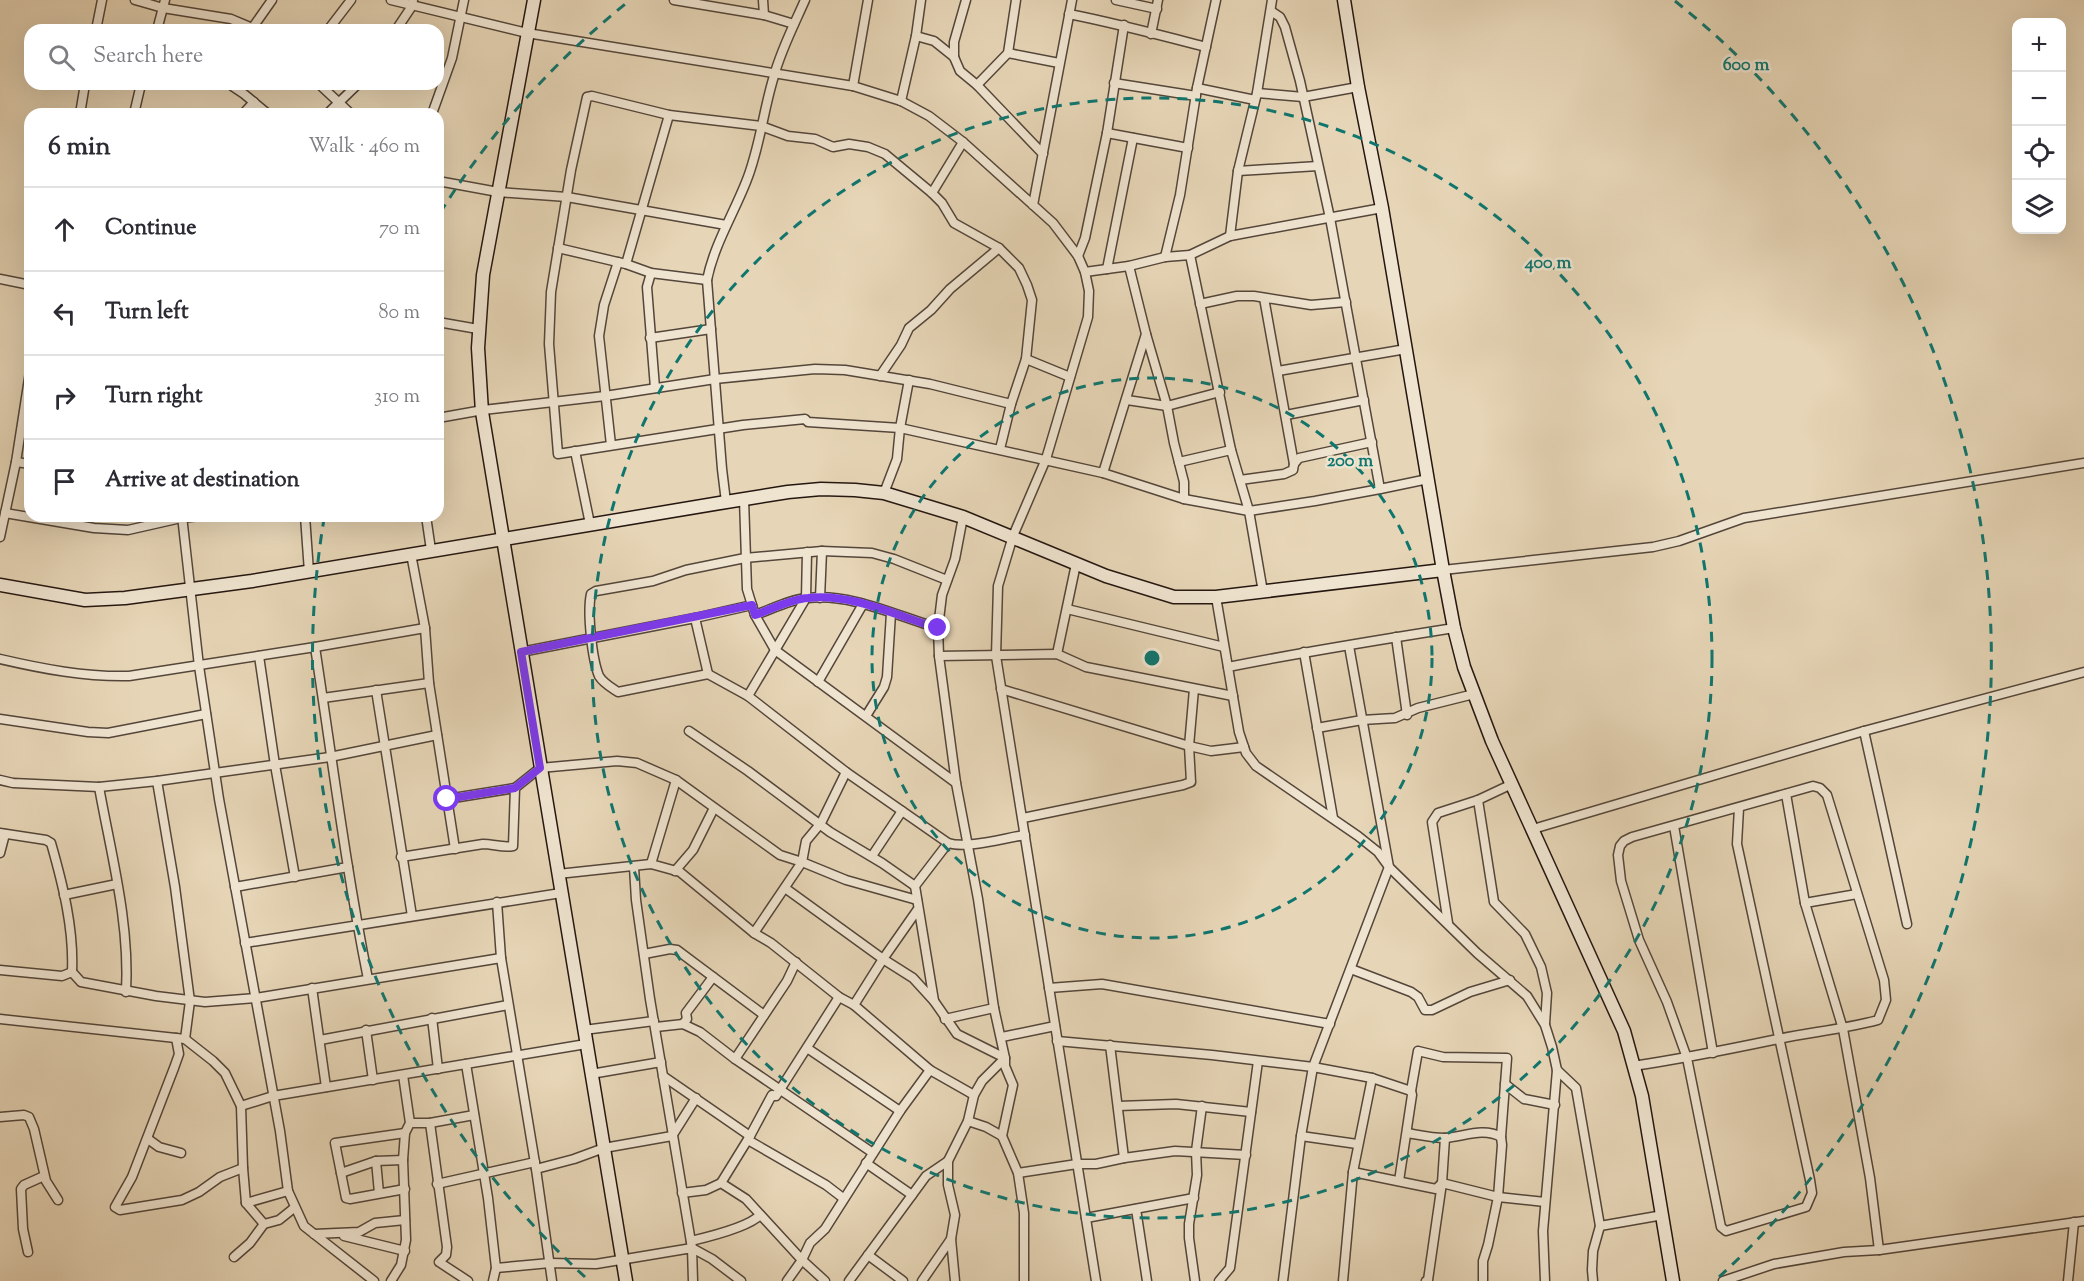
<!DOCTYPE html>
<meta charset="utf-8">
<style>
body{margin:0;font-family:"Sorts Mill Goudy",serif;background:#f2f2f3;color:#2b2b33}
.controls{position:absolute;right:18px;top:18px;display:grid;overflow:hidden;border-radius:12px;box-shadow:0 6px 24px #0002}
.controls button{width:54px;height:54px;display:grid;place-items:center;padding:0;border:0;border-bottom:2px solid #e1e1e2;background:#fff;color:#2b2b33;font:30px sans-serif}
.stop{position:absolute;width:18px;height:18px;margin:-14px;border:4px solid #7c3aed;border-radius:50%;background:#fff}
.stop.end{background:#7c3aed;border-color:#fff;box-shadow:0 2px 6px #0008}
.list{margin:0;padding:0;list-style:none}
h2{display:flex;justify-content:space-between;align-items:center;height:78px;margin:0;padding:0 24px;font-size:26px}
h2 small{font-size:20px;font-weight:400;color:#7c7c81}
.list li{display:grid;grid-template-columns:39px 1fr auto;gap:18px;align-items:center;box-sizing:border-box;height:84px;padding:0 24px;border-top:2px solid #e1e1e2}
.list b{display:block;font-size:22px;white-space:nowrap}
.list em{font-size:20px;font-style:normal;color:#7c7c81}
.icon{flex:none;width:33px;height:33px;fill:none;stroke:currentColor;stroke-width:2;stroke-linecap:round;stroke-linejoin:round}
.map{position:relative;flex:none;width:2084px;height:1281px;overflow:hidden}
.search{position:absolute;background:#fff;box-shadow:0 6px 24px #0002;left:24px;top:24px;width:420px;height:66px;display:flex;align-items:center;gap:15px;box-sizing:border-box;padding:0 21px;border-radius:18px;color:#7c7c81;font-size:22px}
.panel{position:absolute;background:#fff;box-shadow:0 6px 24px #0002;left:24px;top:108px;width:420px;height:414px;border-radius:18px}
.map>svg:first-child{display:block}
.lines{fill:none;stroke-linecap:round;stroke-linejoin:round}
.street-casing{stroke:#54463a;stroke-width:11}
.secondary-casing{stroke:#241610;stroke-width:15}
.street{stroke:#efe4d0;stroke-width:8}
.secondary{stroke:#efe4d0;stroke-width:12}
.route{stroke:#7c3aed;stroke-width:8}
.ring{fill:none;stroke:#0f766e;stroke-width:3;stroke-dasharray:10 8}
.centre{fill:#0f766e;stroke:#efe4d0;stroke-width:3}
.ring-label{font-size:18px;text-anchor:middle;font-weight:bold;fill:#0f766e;stroke:#efe4d0;stroke-width:5;stroke-linejoin:round;paint-order:stroke}
</style>
<div class="map">
<svg width="2084" height="1281" viewBox="0 0 2084 1281">
<rect width="100%" height="100%" fill="#e6d5b6"/>
<filter id="stains"><feTurbulence type="fractalNoise" baseFrequency=".00333" numOctaves="4"/><feColorMatrix values="0 0 0 0 .2 0 0 0 0 .09 0 0 0 0 .02 0 0 0 .5 -.17"/></filter>
<radialGradient id="worn" r=".72"><stop offset=".6" stop-color="#630" stop-opacity="0"/><stop offset="1" stop-color="#630" stop-opacity=".3"/></radialGradient>
<g class="lines">
<defs>
<g id="street">
<path d="M135,0L163,8L231,19L257,30"/>
<path d="M391,0L527,33L853,86L901,101L929,116L963,142L1053,223L1078,256L1085,272L1089,291L1088,317L1046,459L1013,536L998,586L996,656L1096,1281"/>
<path d="M674,0L764,15L794,24"/>
<path d="M763,0L764,15"/>
<path d="M1116,0L1157,9"/>
<path d="M1069,14C1115,23 1160,35 1206,47"/>
<path d="M253,27L272,0"/>
<path d="M96,30L102,0"/>
<path d="M157,30L165,0"/>
<path d="M328,30L351,0"/>
<path d="M396,30L412,6L413,0"/>
<path d="M1151,34L1158,0"/>
<path d="M916,36L934,41L954,57L960,71L977,85L1043,154"/>
<path d="M1008,53L1059,63"/>
<path d="M954,57V42L966,0"/>
<path d="M1114,83L1196,96"/>
<path d="M229,84L244,94L268,114"/>
<path d="M319,84L351,114"/>
<path d="M977,85L1008,53L1016,0"/>
<path d="M853,86L868,0"/>
<path d="M1197,88L1255,100"/>
<path d="M1257,93L1303,97L1358,87"/>
<path d="M901,101L916,36L921,0"/>
<path d="M80,114L85,84"/>
<path d="M134,114L141,84"/>
<path d="M243,114L254,102"/>
<path d="M327,114L358,84"/>
<path d="M432,114L452,58L464,0"/>
<path d="M1107,133L1188,148"/>
<path d="M1238,171L1318,166"/>
<path d="M438,181L498,192L567,197L726,225"/>
<path d="M932,193L963,142"/>
<path d="M1033,205L1072,0"/>
<path d="M1230,236L1238,171L1257,93L1272,0"/>
<path d="M558,248L626,264L651,273L707,280"/>
<path d="M1190,255L1231,450L1249,511L1263,592"/>
<path d="M1078,256L1085,238L1107,133L1124,25"/>
<path d="M1165,257L1180,195L1197,88L1216,0"/>
<path d="M626,264L669,115"/>
<path d="M1107,269L1133,138"/>
<path d="M1085,272L1129,266L1165,257L1190,255L1230,236L1382,208"/>
<path d="M651,273L647,287L655,388"/>
<path d="M0,279L30,285"/>
<path d="M1264,298L1294,464"/>
<path d="M1200,304L1237,296H1254L1311,305L1346,302"/>
<path d="M438,322L478,329"/>
<path d="M1146,334L1167,406L1174,443L1184,482V499"/>
<path d="M650,338L711,329"/>
<path d="M1026,359L1070,377"/>
<path d="M1278,371L1406,349"/>
<path d="M880,376L901,345L909,328L931,310L950,289L999,248"/>
<path d="M1127,400L1167,406L1220,392"/>
<path d="M1286,415L1364,400"/>
<path d="M438,418L483,410L605,396L715,379L815,369L845,370L930,384L1011,404"/>
<path d="M611,445L599,336L604,305L618,262"/>
<path d="M1000,449L1011,404L1026,359L1032,300L1027,285L1019,268L999,248L954,223L942,203L932,193L885,154L868,147L849,144L833,147L815,139L788,136L761,126L669,115L592,96L587,97L571,170L551,292L549,344L558,454L743,425L805,419L808,422L900,428L1103,473L1184,499L1249,511L1315,501L1380,489L1330,218L1300,81L1285,27L1280,17L1271,11"/>
<path d="M575,451L590,524"/>
<path d="M16,462L30,464"/>
<path d="M1179,462L1231,450"/>
<path d="M1103,473L1146,334L1129,266"/>
<path d="M1240,480L1284,474L1293,470L1294,464L1299,458L1372,442"/>
<path d="M1380,489L1428,479"/>
<path d="M884,493L897,459L900,428L909,380"/>
<path d="M744,499L747,589L755,615L775,650L956,783"/>
<path d="M726,502L722,469L707,280C714,245 733,215 746,182C760,148 763,111 774,76C781,50 794,25 805,0"/>
<path d="M5,513L94,528L128,530L181,518L200,516"/>
<path d="M182,516L199,666L219,799L280,1131L288,1191L304,1226L374,1281"/>
<path d="M305,516L309,572"/>
<path d="M426,516L431,550"/>
<path d="M0,537L16,462L30,372"/>
<path d="M411,554L425,628L429,683L455,849"/>
<path d="M1443,570L1653,547L1679,541L1744,518L2084,463"/>
<path d="M947,580L894,559L872,553L822,551L745,558L686,570L653,581L596,591L591,594C587,612 592,659 599,676C603,683 612,688 618,692L708,674L748,696L846,772L948,843C967,849 1004,838 1025,835"/>
<path d="M1216,597L1239,732L1246,753L1256,766L1358,836L1378,852L1389,867L1477,953L1527,996L1545,1025L1552,1047L1557,1070L1543,1231L1545,1281"/>
<path d="M820,598L822,551"/>
<path d="M1067,609L1224,647"/>
<path d="M755,615C772,609 791,599 808,598C851,593 897,616 938,628"/>
<path d="M695,618L752,605"/>
<path d="M1396,637L1407,715"/>
<path d="M315,647C332,758 346,869 368,979"/>
<path d="M521,652L695,618L708,674"/>
<path d="M1304,652L1333,818"/>
<path d="M1057,654L1076,564"/>
<path d="M259,656L275,765L295,877"/>
<path d="M939,656L1057,654L1086,667L1233,696"/>
<path d="M0,659C43,669 85,677 129,676L315,647L425,628"/>
<path d="M1228,667C1303,652 1378,640 1454,628"/>
<path d="M818,682L863,604"/>
<path d="M1001,689L1189,746L1211,751L1244,747"/>
<path d="M376,690L412,916"/>
<path d="M748,696L806,598L807,552"/>
<path d="M323,698L429,683"/>
<path d="M866,716L884,687L887,677L891,613"/>
<path d="M0,719L88,732L108,733L206,714"/>
<path d="M1317,728L1362,720L1395,718L1418,708L1474,694"/>
<path d="M689,731L748,771L830,832L882,863L915,886"/>
<path d="M1864,731L1907,924"/>
<path d="M0,780L13,783L99,787L157,781L330,757L437,735"/>
<path d="M157,781L175,887L190,1001L185,1039"/>
<path d="M99,787C111,854 130,923 126,992"/>
<path d="M1786,794L1805,903L1843,1029L1870,1178L1879,1250"/>
<path d="M447,799L515,788"/>
<path d="M1478,800L1494,902L1525,934L1541,967L1547,993L1545,1024"/>
<path d="M1023,818L1183,785L1191,782L1189,746L1194,689"/>
<path d="M1674,826L1713,1053"/>
<path d="M1533,829L1864,731L2084,672"/>
<path d="M0,833L46,840L51,843C63,885 74,929 72,972"/>
<path d="M0,853L5,834"/>
<path d="M872,856L902,811"/>
<path d="M401,857L483,844C493,844 503,848 513,846L515,788L540,768L617,761L637,763L676,780L780,855L802,862L846,880L917,900"/>
<path d="M651,864L676,780"/>
<path d="M634,867L636,900L650,999L692,1248L712,1259L741,1281"/>
<path d="M675,871L693,850L714,808"/>
<path d="M558,874L651,864L680,872L754,933L771,943L839,997L854,1005L930,1070L974,1095"/>
<path d="M235,887L348,867"/>
<path d="M785,888L883,959L854,1005"/>
<path d="M64,895L117,884"/>
<path d="M497,902L501,958L536,1169L552,1281"/>
<path d="M1805,903L1857,894"/>
<path d="M918,909L883,959L913,978L934,1001L915,886L948,843"/>
<path d="M1448,923L1432,822L1438,813L1478,800L1512,784"/>
<path d="M754,933L802,862L806,841L821,823L846,772"/>
<path d="M245,943L561,893"/>
<path d="M644,954L670,949L677,950L764,1015"/>
<path d="M1351,969L1411,992L1418,997L1425,1010H1432L1470,992L1510,980"/>
<path d="M0,970L62,976L72,972L81,982L156,996L205,1002L256,998L501,958"/>
<path d="M312,988L326,1087"/>
<path d="M1049,988L1102,984L1330,1024"/>
<path d="M934,1001L957,1034L1005,1058V1066L1013,1085L1002,1136"/>
<path d="M432,1018L438,1069"/>
<path d="M0,1019L185,1039L213,1061L225,1073L241,1106L243,1168L246,1203L264,1224"/>
<path d="M945,1019L994,1008"/>
<path d="M683,1024L687,1019L686,1013L713,977"/>
<path d="M656,1027L683,1024L700,1032L735,1059L873,1153"/>
<path d="M366,1030L373,1080"/>
<path d="M584,1030L654,1021"/>
<path d="M1002,1037L1055,1026"/>
<path d="M176,1038L179,1054L174,1068L132,1177L115,1207L120,1210L182,1200L199,1192L220,1177L243,1168"/>
<path d="M320,1040L508,1005"/>
<path d="M1057,1041L1212,1055L1313,1067L1372,1078L1411,1091L1412,1095L1399,1181"/>
<path d="M1110,1045L1124,1158"/>
<path d="M807,1048L900,1111"/>
<path d="M735,1059L787,981L796,962"/>
<path d="M466,1064L488,1198L496,1268L493,1281"/>
<path d="M1633,1066C1682,1059 1730,1049 1778,1039C1812,1032 1845,1029 1878,1020L1886,1000L1884,980L1827,795L1820,788L1813,786L1632,837L1624,841L1620,846L1618,855L1621,881L1639,940L1667,1002L1687,1058L1721,1227L1726,1231L1806,1207L1812,1193L1810,1180L1737,844L1739,808"/>
<path d="M1557,1070L1576,1088L1595,1197L1600,1226L1593,1251L1592,1270L1593,1281"/>
<path d="M591,1074L661,1062"/>
<path d="M663,1076L750,1136"/>
<path d="M1505,1084L1524,1099L1555,1105"/>
<path d="M1411,1091L1418,1051L1443,1057L1507,1058L1501,1137"/>
<path d="M241,1106L273,1096L586,1044"/>
<path d="M1118,1106L1176,1104L1251,1112"/>
<path d="M0,1117L24,1115L29,1117L34,1129L46,1181L58,1200"/>
<path d="M968,1121L986,1127L1002,1136L1018,1173L1024,1213V1281"/>
<path d="M410,1123H430L474,1115"/>
<path d="M430,1123L447,1247L446,1255L439,1262L468,1281"/>
<path d="M405,1133L335,1143L346,1198L350,1199L405,1189"/>
<path d="M1407,1133C1419,1135 1432,1138 1445,1138C1463,1137 1483,1127 1501,1137L1502,1145L1498,1197L1488,1245L1483,1261V1281"/>
<path d="M1301,1136L1357,1144"/>
<path d="M148,1139L159,1147L181,1153"/>
<path d="M748,1140L826,1185L843,1198"/>
<path d="M376,1161L379,1193"/>
<path d="M866,1163L912,1195"/>
<path d="M536,1169L574,1159L604,1148L672,1136L696,1098"/>
<path d="M1353,1172L1436,1189L1442,1183L1498,1197L1545,1202"/>
<path d="M341,1173L376,1161L403,1160"/>
<path d="M1018,1173L1077,1164H1096L1124,1158L1175,1151L1246,1155"/>
<path d="M721,1183L750,1136L772,1095L776,1096L839,997"/>
<path d="M437,1184L535,1162"/>
<path d="M682,1193L706,1190L721,1183L746,1199L802,1260L825,1281"/>
<path d="M246,1203L288,1191"/>
<path d="M1136,1209L1147,1281"/>
<path d="M1086,1218L1194,1198"/>
<path d="M1600,1226L1663,1215"/>
<path d="M314,1234L359,1232L375,1223L405,1220"/>
<path d="M344,1236L405,1251"/>
<path d="M691,1241C708,1237 749,1227 760,1215"/>
<path d="M28,1252L23,1229L21,1189L24,1185L44,1176"/>
<path d="M868,1255L903,1281"/>
<path d="M234,1257L250,1243L264,1224L279,1220L294,1208"/>
<path d="M496,1268L550,1263L596,1264L692,1248L693,1281"/>
<path d="M391,1281L401,1265L406,1240L403,1160L405,1133L410,1123L403,1075"/>
<path d="M787,1281L802,1260L810,1243L825,1229L900,1111L930,1070"/>
<path d="M849,1281L926,1176L948,1161"/>
<path d="M922,1281L951,1239"/>
<path d="M955,1281L951,1239L955,1215L948,1185V1161L968,1121L974,1095L982,1081L1005,1058L994,1008L978,899L956,783L939,656L938,628L942,595L955,559L963,517"/>
<path d="M1195,1281L1189,1238V1224L1197,1175L1196,1151L1202,1106"/>
<path d="M1219,1281L1230,1268L1258,1061"/>
<path d="M1283,1281L1301,1136L1313,1067L1389,867L1349,646"/>
<path d="M1343,1281L1353,1172L1372,1078"/>
<path d="M1426,1281L1428,1280L1442,1183L1445,1138"/>
<path d="M1723,1281L1774,1264L1844,1252L1879,1250L2084,1221"/>
<path d="M2068,1281L2074,1222"/>
</g>
<g id="secondary">
<path d="M534,0L483,275L478,348L482,412L626,1281"/>
<path d="M1443,570L1454,628L1464,667L1492,741L1624,1031L1642,1096L1673,1281"/>
<path d="M0,585L85,600L125,598L252,581L726,502L788,492L821,489L855,490L884,493L963,517L1106,576L1174,597H1216L1443,570L1382,208L1358,87L1344,0"/>
</g>
</defs>
<use href="#street" class="street-casing"/>
<use href="#secondary" class="secondary-casing"/>
<use href="#street" class="street"/>
<use href="#secondary" class="secondary"/>
</g>
<g class="lines">
<path class="route" d="M447,799L515,788L540,768L521,652L752,605L755,615C772,609 791,599 808,598C852,593 897,616 938,628"/>
</g>
<g class="ring">
<circle cx="1152" cy="658" r="280"/>
<circle cx="1152" cy="658" r="560"/>
<path d="M585 1277A840 840 0 0 1 324 519M440 213A840 840 0 0 1 629 1M1675 1A840 840 0 0 1 1719 1277"/>
</g>
<circle cx="1152" cy="658" r="9" class="centre"/>
<g class="ring-label">
<text x="1746" y="70">600 m</text>
<text x="1548" y="268">400 m</text>
<text x="1350" y="466">200 m</text>
</g>
<rect width="100%" height="100%" filter="url(#stains)"/>
<rect width="100%" height="100%" fill="url(#worn)"/>
</svg>
<div class="controls">
<button>+</button>
<button>−</button>
<button><svg class="icon" aria-label="locate" viewBox="0 0 24 24"><circle cx="12" cy="12" r="6"/><path d="M12 2v4M12 18v4M2 12h4M18 12h4"/></svg></button>
<button><svg class="icon" aria-label="layers" viewBox="0 0 24 24"><path d="M12 4l9 5-9 5-9-5zM3 14l9 5 9-5"/></svg></button>
</div>
<div class="stop" style="left:447px;top:799px"></div>
<div class="stop end" style="left:938px;top:628px"></div>
<div class="search"><svg class="icon" aria-label="search" viewBox="0 0 24 24"><circle cx="10" cy="10" r="6"/><path d="M15 15l6 6"/></svg>Search here</div>
<section class="panel">
<h2>6 min<small>Walk · 460 m</small></h2>
<ul class="list">
<li><svg class="icon" aria-label="ahead" viewBox="0 0 24 24"><path d="M12 20V5M6 11l6-6 6 6"/></svg><div><b>Continue</b></div><em>70 m</em></li>
<li><svg class="icon" aria-label="left" viewBox="0 0 24 24"><path d="M17 20v-9H6M10 6l-5 5 5 5"/></svg><div><b>Turn left</b></div><em>80 m</em></li>
<li><svg class="icon" aria-label="right" viewBox="0 0 24 24"><path d="M7 20v-9h11M14 6l5 5-5 5"/></svg><div><b>Turn right</b></div><em>310 m</em></li>
<li><svg class="icon" aria-label="arrive" viewBox="0 0 24 24"><path d="M6 21V4h12l-3 4 3 4H6"/></svg><div><b>Arrive at destination</b></div></li>
</ul>
</section>
</div>
